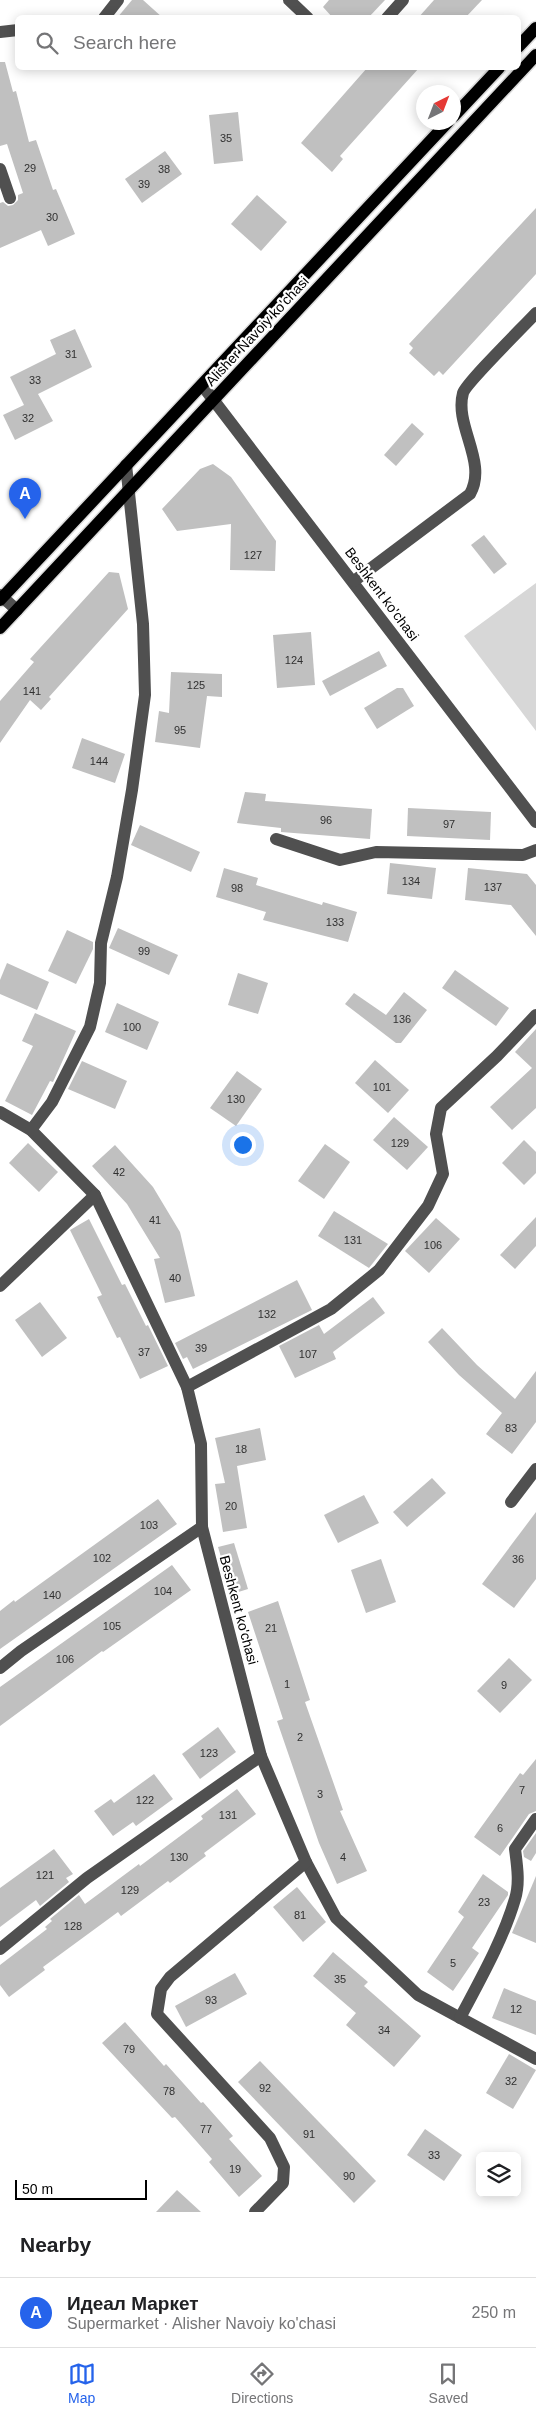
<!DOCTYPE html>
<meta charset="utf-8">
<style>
body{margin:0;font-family:Helvetica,sans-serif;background:#f2f2f2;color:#202124}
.controls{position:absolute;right:15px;bottom:15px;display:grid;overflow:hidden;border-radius:8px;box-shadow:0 2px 12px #0003}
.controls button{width:45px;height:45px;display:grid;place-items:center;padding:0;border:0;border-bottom:1px solid #e0e0e0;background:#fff;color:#202124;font:25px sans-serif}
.compass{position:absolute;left:416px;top:85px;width:45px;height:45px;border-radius:50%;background:#fff;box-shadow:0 2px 12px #0003;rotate:42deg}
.scale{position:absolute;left:15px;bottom:12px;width:132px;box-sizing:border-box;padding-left:5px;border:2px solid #000;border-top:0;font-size:14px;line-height:18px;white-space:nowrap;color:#000;-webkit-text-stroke:4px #fff;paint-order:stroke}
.you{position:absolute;left:242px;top:1144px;width:18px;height:18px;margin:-12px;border:4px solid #fff;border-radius:50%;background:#1a73e8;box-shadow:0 0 0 8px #1a73e833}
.badge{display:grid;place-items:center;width:32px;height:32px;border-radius:50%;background:#2563eb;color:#fff;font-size:16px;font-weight:700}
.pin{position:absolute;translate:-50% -41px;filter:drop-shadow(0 1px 2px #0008)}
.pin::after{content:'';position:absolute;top:26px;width:18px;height:15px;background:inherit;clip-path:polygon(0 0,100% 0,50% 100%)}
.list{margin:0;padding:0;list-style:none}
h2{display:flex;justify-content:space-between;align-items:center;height:65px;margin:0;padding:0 20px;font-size:21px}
h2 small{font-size:16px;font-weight:400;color:#757577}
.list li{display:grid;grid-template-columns:32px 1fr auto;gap:15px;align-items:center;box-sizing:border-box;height:70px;padding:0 20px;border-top:1px solid #e0e0e0}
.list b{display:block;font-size:19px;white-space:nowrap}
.list p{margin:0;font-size:16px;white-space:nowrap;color:#757577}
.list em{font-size:16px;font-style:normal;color:#757577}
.icon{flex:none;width:28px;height:28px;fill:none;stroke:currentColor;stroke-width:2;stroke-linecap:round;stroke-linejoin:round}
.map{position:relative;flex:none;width:536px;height:2212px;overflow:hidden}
.search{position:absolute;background:#fff;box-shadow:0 2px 12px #0003;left:15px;right:15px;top:15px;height:55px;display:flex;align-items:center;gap:12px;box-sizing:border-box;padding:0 18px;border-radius:8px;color:#757577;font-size:19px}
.sheet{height:135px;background:#fff}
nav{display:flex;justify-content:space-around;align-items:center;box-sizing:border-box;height:70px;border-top:1px solid #e0e0e0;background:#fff;font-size:14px;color:#757577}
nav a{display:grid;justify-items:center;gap:2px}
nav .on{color:#2563eb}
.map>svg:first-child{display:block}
.green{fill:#d7d7d7}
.building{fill:#c0c0c0}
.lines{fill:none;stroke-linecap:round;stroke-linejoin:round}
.major-casing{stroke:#dbdbdb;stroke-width:15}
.minor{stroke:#505050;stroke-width:12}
.major{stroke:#000;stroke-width:12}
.labels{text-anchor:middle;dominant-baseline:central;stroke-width:4.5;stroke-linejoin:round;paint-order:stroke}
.number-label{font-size:11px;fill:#303030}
.street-label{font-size:14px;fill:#000;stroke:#fff}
</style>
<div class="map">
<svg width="536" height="2212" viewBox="0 0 536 2212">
<rect width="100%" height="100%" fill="#fff"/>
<path class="green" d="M536,583V731L464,636Z"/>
<g class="building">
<path d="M132,0H143L163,18H117Z"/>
<path d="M329,0H385L368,18H333L323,7Z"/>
<path d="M434,0H482L465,18H418Z"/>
<path d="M0,62H5L13,92L16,91L29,142L36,140L53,190L56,189L75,234L48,246L41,230L0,248V203L3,202L8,206L13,205L18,200V195L23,193L7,144L0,146Z"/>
<path d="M367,68H419L340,156L343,159L332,172L301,143Z"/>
<path d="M238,112L243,161L214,164L209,115Z"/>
<path d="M165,151L182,174L142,203L125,179Z"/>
<path d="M257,195L287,222L261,251L231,224Z"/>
<path d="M536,208V274L443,375L439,371L434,376L409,353L413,348L409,344Z"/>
<path d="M75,329L92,367L38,394L53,421L15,440L3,415L24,405L10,377L56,354L50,340Z"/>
<path d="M412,423L424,434L396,466L384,455Z"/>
<path d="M213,464L231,477L276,541L275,571L230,570L231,524L177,531L162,509L200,469Z"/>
<path d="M484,535L507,564L494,574L471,545Z"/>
<path d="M109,572L119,573L128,609L49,697L51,699L41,710L30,700L0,743V701L34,662L30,659Z"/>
<path d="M311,632L315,685L277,688L273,635Z"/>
<path d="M379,651L387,666L330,696L322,681Z"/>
<path d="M171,672L222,674V697L207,696L200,748L155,742L159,711L169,713Z"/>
<path d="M397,688H403L414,706L377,729L364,708Z"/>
<path d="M82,738L125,754L115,783L72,768Z"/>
<path d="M245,792L266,794L265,801L372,809L370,839L281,832V828L237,823Z"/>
<path d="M408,808L491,812L490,840L407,836Z"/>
<path d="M140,825L200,852L191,872L131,845Z"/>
<path d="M390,863L436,868L432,899L387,894Z"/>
<path d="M224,868L258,878L256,885L322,905L323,902L357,912L348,942L263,920L266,912L216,897Z"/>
<path d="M468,868L527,874L536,885V936L511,905L465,900Z"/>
<path d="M118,928L178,955L169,975L109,948Z"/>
<path d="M67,930L93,942V949L76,984L48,971Z"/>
<path d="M7,963L49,982L37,1010L0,994V980Z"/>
<path d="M455,970L509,1008L496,1026L442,988Z"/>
<path d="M238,973L268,983L258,1014L228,1005Z"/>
<path d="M404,992L427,1010L401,1043H396L345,1004L354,993L386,1015Z"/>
<path d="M117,1003L159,1022L147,1050L105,1032Z"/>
<path d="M35,1013L76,1031L53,1082L50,1081L32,1115L5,1101L33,1046L22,1041Z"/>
<path d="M536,1029V1108L512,1130L490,1107L532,1068L515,1052Z"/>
<path d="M375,1060L409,1090L388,1113L355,1083Z"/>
<path d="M82,1061L127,1081L115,1109L68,1089Z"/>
<path d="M237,1071L262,1089L236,1126L210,1108Z"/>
<path d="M394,1117L428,1147L407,1170L373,1140Z"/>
<path d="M524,1140L536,1152V1173L524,1185L502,1163Z"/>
<path d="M28,1143L58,1172L39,1192L9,1163Z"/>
<path d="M325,1144L350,1162L324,1199L298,1181Z"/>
<path d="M115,1145L153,1187L180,1232L195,1296L165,1303L154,1259L160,1258L127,1204L92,1166Z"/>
<path d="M334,1211L388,1244L369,1268L318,1236Z"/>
<path d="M536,1217V1246L515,1269L500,1255Z"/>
<path d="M436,1218L460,1239L429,1273L405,1251Z"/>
<path d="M89,1219L122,1285L125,1284L146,1326L148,1325L168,1366L140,1379L120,1337L117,1338L97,1297L102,1295L70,1230Z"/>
<path d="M297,1280L312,1310L193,1369L187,1357L183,1359L175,1343Z"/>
<path d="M373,1297L385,1313L333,1352L336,1359L295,1378L279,1346L319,1325L324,1334Z"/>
<path d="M40,1302L67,1338L42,1357L15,1320Z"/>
<path d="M442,1328L477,1365L515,1399L536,1371V1422L512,1454L486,1434L502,1413L459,1375L428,1342Z"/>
<path d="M260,1428L266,1460L237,1466L247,1528L223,1532L215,1484L225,1483L215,1438Z"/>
<path d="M432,1478L446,1493L407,1527L393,1512Z"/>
<path d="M364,1495L379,1523L338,1543L324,1515Z"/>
<path d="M158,1499L177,1524L0,1649V1611L14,1600L15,1602Z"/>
<path d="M536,1512V1579L514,1608L482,1584Z"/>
<path d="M234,1543L248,1589L232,1594L218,1547Z"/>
<path d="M381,1559L396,1602L366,1613L351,1570Z"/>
<path d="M172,1565L191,1590L103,1652L102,1651L0,1726V1687Z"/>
<path d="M278,1601L310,1700L305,1702L343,1810L340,1811L367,1871L337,1884L319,1843L277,1721L283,1719L248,1612Z"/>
<path d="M509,1658L532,1680L500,1713L477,1691Z"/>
<path d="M218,1727L236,1752L200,1779L182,1754Z"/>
<path d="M536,1759V1811L529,1814L500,1856L474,1837L520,1773L523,1775Z"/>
<path d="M154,1774L173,1799L136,1826L133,1822L113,1836L94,1811L111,1799L114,1803Z"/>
<path d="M237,1789L256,1814L204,1853L206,1856L170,1883L168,1881L121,1916L118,1912L43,1967L45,1970L9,1997L0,1985V1965L47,1929L45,1927L52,1921L50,1919L79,1895L85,1904L139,1864L140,1866L203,1819L201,1816Z"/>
<path d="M536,1833V1853L531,1861L524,1857L523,1851Z"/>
<path d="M54,1849L73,1874L66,1878L69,1882L40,1906L36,1900L0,1927V1888Z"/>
<path d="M483,1874L508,1892V1895L472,1948L479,1953L453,1991L427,1972L464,1917L458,1912Z"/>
<path d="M536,1876V1943L512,1933Z"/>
<path d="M297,1887L326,1922L303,1942L273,1907Z"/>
<path d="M333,1952L368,1982L364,1986L421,2036L394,2067L346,2025L356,2013L313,1976Z"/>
<path d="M235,1973L247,1994L186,2027L175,2006Z"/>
<path d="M504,1988L536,2001V2035L492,2018Z"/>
<path d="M125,2022L164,2066L166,2064L201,2103L203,2102L233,2136L229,2139L262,2176L239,2197L209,2162L212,2159L175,2117L172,2118L102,2043Z"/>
<path d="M509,2054L536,2070L513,2109L486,2093Z"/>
<path d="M260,2061L376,2181L354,2203L238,2082Z"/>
<path d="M425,2129L462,2155L444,2181L407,2155Z"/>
<path d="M177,2190L201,2212H156Z"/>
</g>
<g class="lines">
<defs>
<g id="major">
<path d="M518,47L536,28"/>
<path d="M454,116L499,68"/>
<path d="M0,600L448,122"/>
<path d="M0,628L536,55"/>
</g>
</defs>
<use href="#major" class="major-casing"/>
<g class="minor">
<path d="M289,0L308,18"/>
<path d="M104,18L118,0"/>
<path d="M387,18L403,0"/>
<path d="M0,32L18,30"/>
<path d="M0,169L10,198"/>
<path d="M202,385L536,822"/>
<path d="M354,581L470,494C488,462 454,426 463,393C466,383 525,325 536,313"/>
<path d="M0,595L17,610"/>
<path d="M276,839L340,860L376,852L523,855L536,850"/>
<path d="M0,1112L31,1130L95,1195L187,1387L201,1444L202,1527L261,1756L306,1862L336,1918L418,1995L536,2059"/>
<path d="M31,1130L52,1102L90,1027L100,983L101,943L117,877L132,790L145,695L143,624L126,465"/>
<path d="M0,1286L95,1195"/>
<path d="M187,1387L331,1309L379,1270L428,1206L443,1174L436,1134L441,1108L497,1056L536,1015"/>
<path d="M511,1502L536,1469"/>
<path d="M0,1668L21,1651L202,1527"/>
<path d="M0,1949L87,1878L261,1756"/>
<path d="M460,2018C480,1980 503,1940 515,1899C520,1883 517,1865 515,1849L536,1819"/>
<path d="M255,2212L283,2183L284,2167L270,2138L157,2014L161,1989L170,1977L306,1862"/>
</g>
<use href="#major" class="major"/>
</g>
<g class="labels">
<g class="number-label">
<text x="226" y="138">35</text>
<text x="30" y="168">29</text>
<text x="164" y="169">38</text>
<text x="144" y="184">39</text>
<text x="52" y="217">30</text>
<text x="71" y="354">31</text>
<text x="35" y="380">33</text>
<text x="28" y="418">32</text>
<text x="253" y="555">127</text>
<text x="294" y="660">124</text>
<text x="196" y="685">125</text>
<text x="32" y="691">141</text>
<text x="180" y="730">95</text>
<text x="99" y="761">144</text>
<text x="326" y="820">96</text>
<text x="449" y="824">97</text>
<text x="411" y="881">134</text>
<text x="493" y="887">137</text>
<text x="237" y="888">98</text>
<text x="335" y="922">133</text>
<text x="144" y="951">99</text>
<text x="402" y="1019">136</text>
<text x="132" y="1027">100</text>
<text x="382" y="1087">101</text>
<text x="236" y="1099">130</text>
<text x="400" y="1143">129</text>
<text x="119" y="1172">42</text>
<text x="155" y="1220">41</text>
<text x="353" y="1240">131</text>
<text x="433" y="1245">106</text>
<text x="175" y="1278">40</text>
<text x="267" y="1314">132</text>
<text x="201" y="1348">39</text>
<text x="144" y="1352">37</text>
<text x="308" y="1354">107</text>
<text x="511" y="1428">83</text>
<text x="241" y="1449">18</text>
<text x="231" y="1506">20</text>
<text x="149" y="1525">103</text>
<text x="102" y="1558">102</text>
<text x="518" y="1559">36</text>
<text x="163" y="1591">104</text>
<text x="52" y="1595">140</text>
<text x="112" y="1626">105</text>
<text x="271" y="1628">21</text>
<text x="65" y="1659">106</text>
<text x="287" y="1684">1</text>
<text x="504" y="1685">9</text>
<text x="300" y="1737">2</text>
<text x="209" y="1753">123</text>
<text x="522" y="1790">7</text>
<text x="320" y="1794">3</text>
<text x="145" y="1800">122</text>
<text x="228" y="1815">131</text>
<text x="500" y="1828">6</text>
<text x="179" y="1857">130</text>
<text x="343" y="1857">4</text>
<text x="45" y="1875">121</text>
<text x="130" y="1890">129</text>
<text x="484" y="1902">23</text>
<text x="300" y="1915">81</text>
<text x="73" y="1926">128</text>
<text x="453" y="1963">5</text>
<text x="340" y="1979">35</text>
<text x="211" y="2000">93</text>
<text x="516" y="2009">12</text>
<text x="384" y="2030">34</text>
<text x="129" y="2049">79</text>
<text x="511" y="2081">32</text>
<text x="265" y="2088">92</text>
<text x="169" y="2091">78</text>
<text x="206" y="2129">77</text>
<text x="309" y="2134">91</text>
<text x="434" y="2155">33</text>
<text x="235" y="2169">19</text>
<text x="349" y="2176">90</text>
</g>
<g class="street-label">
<text transform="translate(257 331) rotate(-47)">Alisher Navoiy ko'chasi</text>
<text transform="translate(382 594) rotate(53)">Beshkent ko'chasi</text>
<text transform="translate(239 1610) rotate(75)">Beshkent ko'chasi</text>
</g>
</g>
</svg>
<div class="controls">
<button><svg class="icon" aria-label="layers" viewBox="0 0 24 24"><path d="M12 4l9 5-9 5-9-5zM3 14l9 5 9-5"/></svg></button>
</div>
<svg class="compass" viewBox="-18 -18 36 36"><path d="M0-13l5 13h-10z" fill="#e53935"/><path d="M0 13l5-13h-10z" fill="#757577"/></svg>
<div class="scale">50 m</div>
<div class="you"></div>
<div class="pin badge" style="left:25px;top:519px">A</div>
<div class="search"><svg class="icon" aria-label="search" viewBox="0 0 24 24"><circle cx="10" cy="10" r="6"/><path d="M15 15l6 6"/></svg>Search here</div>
</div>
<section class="sheet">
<h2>Nearby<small></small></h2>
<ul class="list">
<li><span class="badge">A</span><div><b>Идеал Маркет</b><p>Supermarket · Alisher Navoiy ko'chasi</p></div><em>250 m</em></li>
</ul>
</section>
<nav>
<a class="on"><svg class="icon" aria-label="map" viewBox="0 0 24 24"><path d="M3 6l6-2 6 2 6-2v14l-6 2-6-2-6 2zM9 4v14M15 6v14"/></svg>Map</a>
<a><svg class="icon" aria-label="directions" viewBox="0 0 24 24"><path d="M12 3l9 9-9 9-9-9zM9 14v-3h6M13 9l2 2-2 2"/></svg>Directions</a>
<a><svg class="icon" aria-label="saved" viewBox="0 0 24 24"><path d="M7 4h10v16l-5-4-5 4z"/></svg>Saved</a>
</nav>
